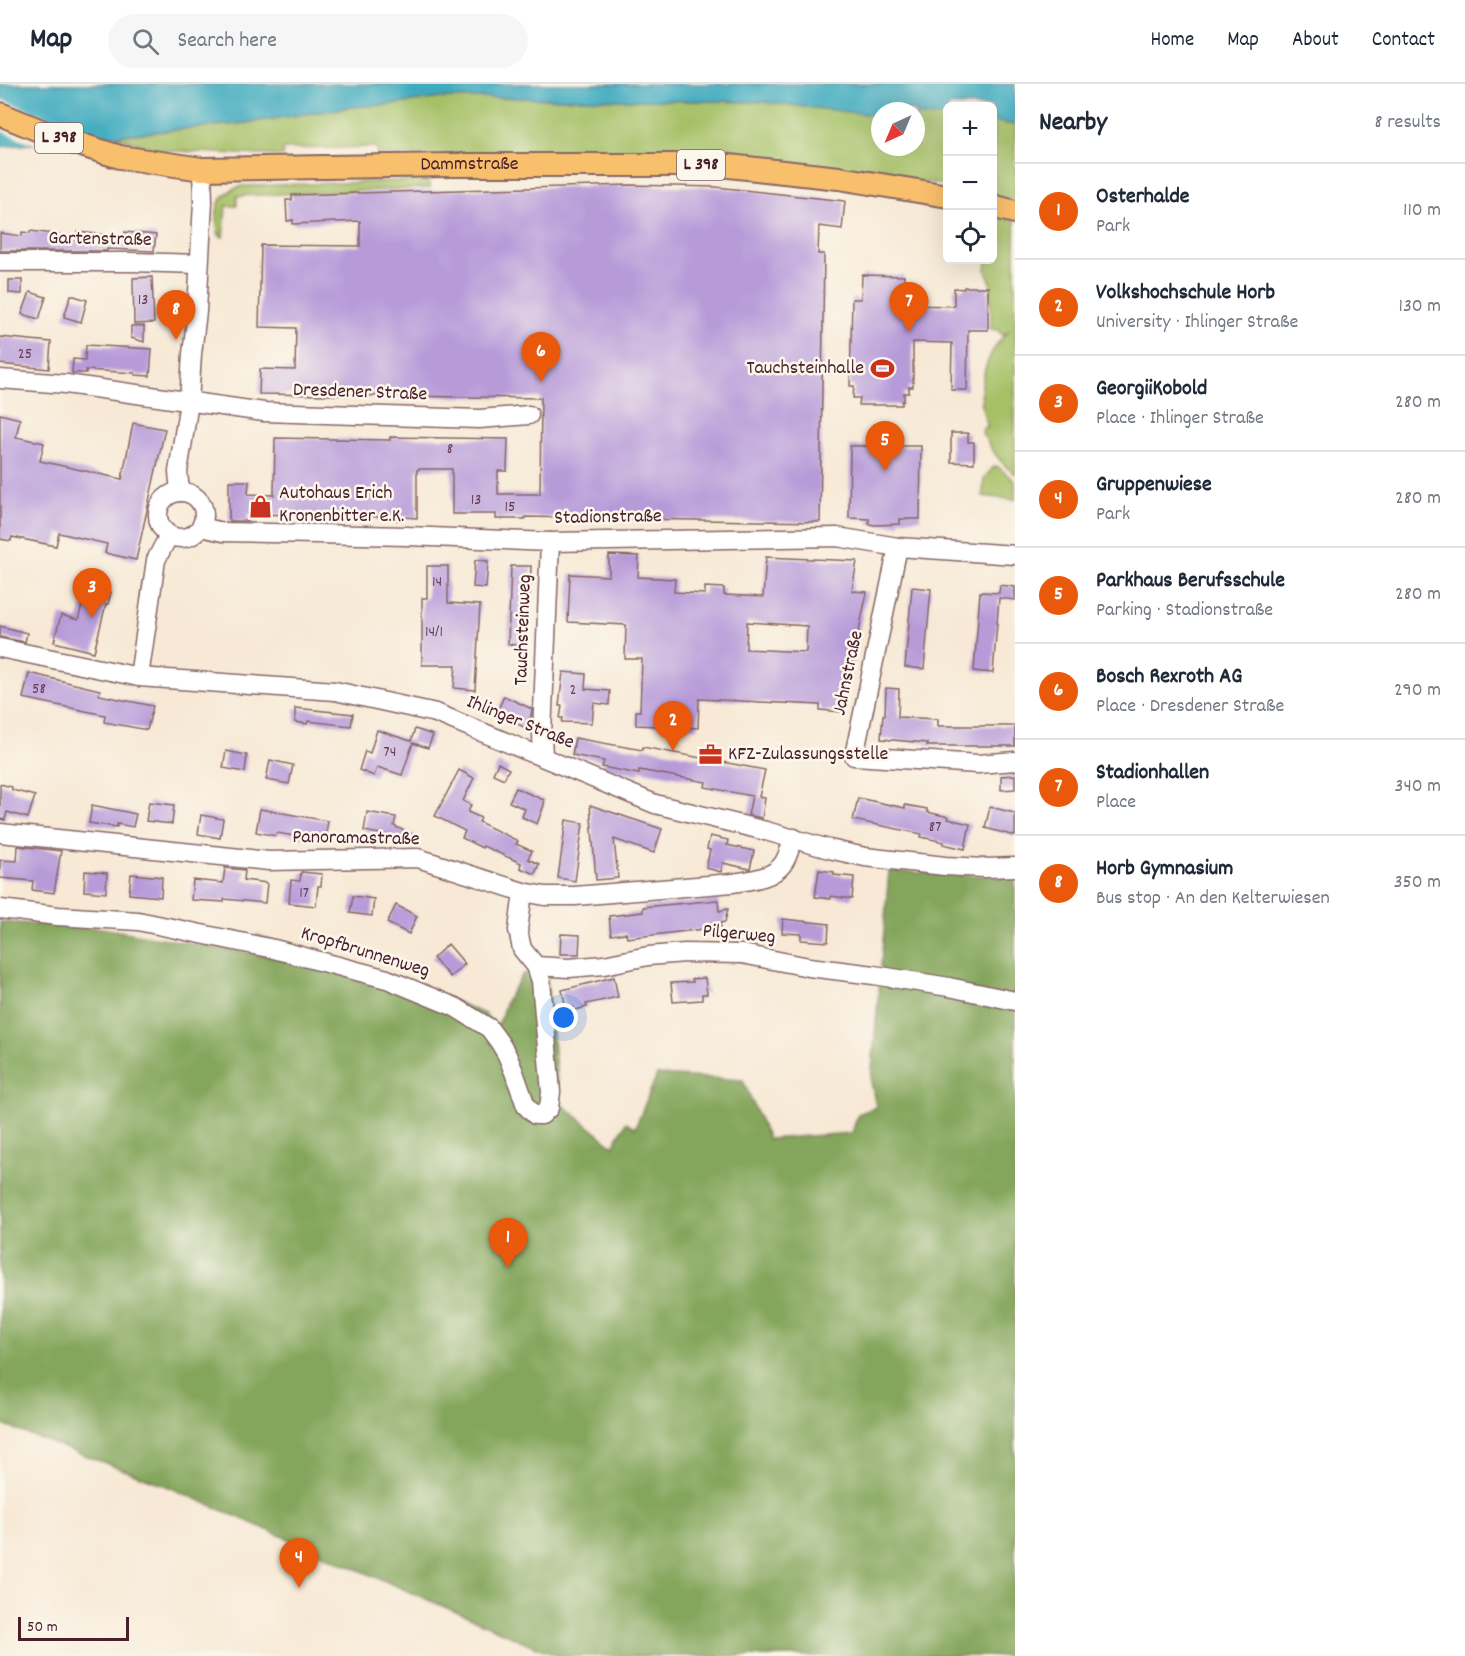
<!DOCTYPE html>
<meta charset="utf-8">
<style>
body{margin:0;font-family:Dekko,sans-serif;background:#f6f6f7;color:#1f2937}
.controls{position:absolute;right:18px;top:18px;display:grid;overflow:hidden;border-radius:9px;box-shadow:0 6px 24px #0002}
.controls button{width:54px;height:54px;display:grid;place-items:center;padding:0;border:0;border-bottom:2px solid #e0e1e3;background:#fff;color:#1f2937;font:30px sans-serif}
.compass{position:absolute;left:871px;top:18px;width:54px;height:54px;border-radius:50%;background:#fff;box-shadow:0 6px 24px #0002;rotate:224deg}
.scale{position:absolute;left:18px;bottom:15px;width:111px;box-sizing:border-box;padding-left:6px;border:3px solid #4a1f2b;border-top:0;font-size:16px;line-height:21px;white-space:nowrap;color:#4a1f2b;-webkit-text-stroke:4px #fbf7ec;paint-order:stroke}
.you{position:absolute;left:564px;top:934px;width:21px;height:21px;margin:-15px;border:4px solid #fff;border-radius:50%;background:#1a73e8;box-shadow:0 0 0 9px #1a73e833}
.badge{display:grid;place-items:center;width:39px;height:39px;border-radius:50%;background:#ea580c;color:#fff;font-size:20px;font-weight:700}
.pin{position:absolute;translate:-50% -50px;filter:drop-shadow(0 2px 3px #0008)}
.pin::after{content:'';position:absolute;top:32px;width:21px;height:18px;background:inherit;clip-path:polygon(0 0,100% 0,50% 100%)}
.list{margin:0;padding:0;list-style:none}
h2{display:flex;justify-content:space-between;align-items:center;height:78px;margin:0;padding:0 24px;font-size:26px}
h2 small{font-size:20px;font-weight:400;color:#747a83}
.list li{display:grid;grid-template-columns:39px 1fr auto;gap:18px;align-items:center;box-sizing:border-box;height:96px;padding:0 24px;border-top:2px solid #e0e1e3}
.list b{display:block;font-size:22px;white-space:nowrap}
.list p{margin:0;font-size:20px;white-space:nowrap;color:#747a83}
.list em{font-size:20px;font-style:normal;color:#747a83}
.icon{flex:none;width:33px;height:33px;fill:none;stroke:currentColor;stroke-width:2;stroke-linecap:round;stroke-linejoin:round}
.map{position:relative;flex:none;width:1015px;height:1572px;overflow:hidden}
header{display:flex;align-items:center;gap:36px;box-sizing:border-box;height:84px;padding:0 30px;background:#fff;border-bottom:2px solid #e0e1e3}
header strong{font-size:28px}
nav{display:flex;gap:33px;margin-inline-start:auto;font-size:21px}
.search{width:420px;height:54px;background:#f6f6f7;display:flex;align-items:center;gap:15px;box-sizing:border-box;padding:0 21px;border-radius:33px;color:#747a83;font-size:22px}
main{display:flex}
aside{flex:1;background:#fff}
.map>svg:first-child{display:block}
.green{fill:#a6c066;stroke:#787048;stroke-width:1.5}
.forest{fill:#84a65b;stroke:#676243;stroke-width:1.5}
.water{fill:#40abbf;stroke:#456575;stroke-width:1.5}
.pier{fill:#f7e9d5}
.building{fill:#b79bd9;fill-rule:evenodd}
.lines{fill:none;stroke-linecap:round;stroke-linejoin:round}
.minor-casing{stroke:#876666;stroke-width:21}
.major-casing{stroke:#876666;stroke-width:26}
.minor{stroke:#fff;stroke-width:18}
.major{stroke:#f8bf6c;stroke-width:22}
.labels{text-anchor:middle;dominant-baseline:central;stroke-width:5;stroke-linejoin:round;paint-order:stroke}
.number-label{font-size:16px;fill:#653e56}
.shield{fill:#fbf7ec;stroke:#7f6065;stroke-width:1.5}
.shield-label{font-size:18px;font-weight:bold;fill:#4a1f2b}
.street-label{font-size:20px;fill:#4a1f2b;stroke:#fbf7ec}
.poi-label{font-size:20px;fill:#4a1f2b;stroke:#fbf7ec;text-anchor:start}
</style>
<header>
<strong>Map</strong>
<div class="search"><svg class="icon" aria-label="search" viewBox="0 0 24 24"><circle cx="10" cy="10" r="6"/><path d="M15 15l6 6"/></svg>Search here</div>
<nav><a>Home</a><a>Map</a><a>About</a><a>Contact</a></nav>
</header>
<main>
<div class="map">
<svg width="1015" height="1572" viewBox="0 0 1015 1572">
<rect width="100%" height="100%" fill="#fbf7ec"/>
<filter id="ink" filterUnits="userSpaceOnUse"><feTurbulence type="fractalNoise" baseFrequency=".0167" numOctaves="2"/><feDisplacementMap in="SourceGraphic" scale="12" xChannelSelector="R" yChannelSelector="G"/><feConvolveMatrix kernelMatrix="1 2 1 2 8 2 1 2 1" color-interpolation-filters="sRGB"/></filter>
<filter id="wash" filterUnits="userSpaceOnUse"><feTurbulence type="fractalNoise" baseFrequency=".008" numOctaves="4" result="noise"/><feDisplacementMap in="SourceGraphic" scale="24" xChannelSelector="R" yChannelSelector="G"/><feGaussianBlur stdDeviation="1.35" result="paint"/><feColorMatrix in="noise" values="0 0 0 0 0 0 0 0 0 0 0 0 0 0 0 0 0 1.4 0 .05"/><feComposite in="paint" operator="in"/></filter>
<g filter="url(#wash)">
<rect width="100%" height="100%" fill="#f7e9d5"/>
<g class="green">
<path d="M440,14H509L764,18L880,31V63H916V32L947,33V101L707,70L377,71V63L283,65V72L157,66L116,52L245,39L351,23L397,20Z"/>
<path d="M993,37L1015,41V116L993,111Z"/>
<path d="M428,96L430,104L237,112V122H226L223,153L219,151C213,127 216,110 242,102Z"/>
<path d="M994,134L1015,135V390C1000,379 991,365 982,349L983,344L988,343C974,311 983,269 1010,246L1003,251L997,246L991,245V199L986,186L987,176H992Z"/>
<path d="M997,382L1015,397V416L983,412L984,394L994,383Z"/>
</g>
<path class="forest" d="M889,787L1007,793L1015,791V1572H557L162,1400L0,1340V838L101,844L267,872L257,851L302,867L409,898L484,930L498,942L506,917L523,890L546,887L559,1018L613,1062L626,1038L635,1044L657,991L743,996L768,1055L852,1049L858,1030L876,1023L871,998Z"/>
<path class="water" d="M0,0H1015V41L993,37L992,22H948L947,33L916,32V27H880V31H874L764,18L509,14H440L397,20L351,23L245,39L0,63Z"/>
<path class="pier" d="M0,15L86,48L111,55L40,62L0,47Z"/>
<g id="blocks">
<g class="building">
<path d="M630,101L716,103L845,117L842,145L819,142L818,170H824L820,438L525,433V435H496V430H452V385H419L417,386V434L403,433L401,436H395L393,433L248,430V437H229V397H249L248,410L274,411L275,354L390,356V353L508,355L507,387H498V410H540L541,314L259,310L260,285L295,286L296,244L259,243L261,161L360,162V137L293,140V136L287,137L286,116H292V111Z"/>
<path d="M30,147L77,153L78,148L125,153V148L156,151L154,167L107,165V167H0V149L22,152V148L30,149Z"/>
<path d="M862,191L904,192V221L954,222V204L964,205V203H988V246H968L967,306H951L952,259L913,258V303H909V309H904V317H902V321H859L860,314H853L854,302H850L852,215H861Z"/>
<path d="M152,193L154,239L134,240L133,194Z"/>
<path d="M9,196H22V210L9,209Z"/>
<path d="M30,208L46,213L39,235L22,230Z"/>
<path d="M71,211L87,216L81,238L64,233Z"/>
<path d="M131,242H144V258L131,254Z"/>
<path d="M0,253L51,258L49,285L0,280Z"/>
<path d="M86,261L152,265L150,292L135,291V289L86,286V289H72L73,275L85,276Z"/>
<path d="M0,330L20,335L16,353L44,359L40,377L122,395L133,339L165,345L136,476L105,469L107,460L59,449L56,462L12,453L11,457L0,455Z"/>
<path d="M951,349H968V358H974V379L951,378Z"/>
<path d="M850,362H921L920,435H900V440L875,441L869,440V435L849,434Z"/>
<path d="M609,471L639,472L638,493L675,495L674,508L705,510V503L724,504V511L763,513L766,473L857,477L852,507L867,508L842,628L820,626V621L699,615L698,644L636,641V627H640L642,575H625L626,541L568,538L570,490L609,492ZM747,538L807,542L806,568L746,565Z"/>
<path d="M475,476L488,477L486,504L473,503Z"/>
<path d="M427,482H448V519L480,521L475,606L454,604L456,581H422V514H427Z"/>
<path d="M511,482H531L530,511H526L524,562L508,560Z"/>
<path d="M1000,501L1015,503V516L999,514L993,589L974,587L980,508L999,509Z"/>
<path d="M912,503L931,505L924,585L905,583Z"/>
<path d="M98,505L111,508L108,520H106L94,568L54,558L61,531L78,536L86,507L92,508Z"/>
<path d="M0,542L27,549L25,558L0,553Z"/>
<path d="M563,588L586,590L585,605L610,607L609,621L594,619L592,639L562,638L563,634H560L562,622H559Z"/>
<path d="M29,589L100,606L99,611L153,622L147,646L104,638L105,631L23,614Z"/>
<path d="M886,604L899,605L898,633L938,635V642H1015V662H927V659L881,655L883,631H885Z"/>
<path d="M504,612L532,625L531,632L526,644L496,630Z"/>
<path d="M295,624L353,630L351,642L308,637L307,640L295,638Z"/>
<path d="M415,645L433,651L428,664L413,659L402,691L377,683L374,692L359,686L365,667L370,669L377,646L411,657Z"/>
<path d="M575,654L642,666L643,663L765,686L759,713L765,714L762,734L748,731L752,712L705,703L706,698L639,686V690L602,683L604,677L572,671Z"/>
<path d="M226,667L247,671L245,688L223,684Z"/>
<path d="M270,676L293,681L289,700L266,696Z"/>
<path d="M498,679L509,685L504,695L493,690Z"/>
<path d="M459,686L474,694L463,717L471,721L468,728L481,734L479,738L518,757L516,760L532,767L528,775L539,780L535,790L520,784L521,779L483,762L482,764L462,754L465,747L435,732Z"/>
<path d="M1015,691V705L1001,706V692Z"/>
<path d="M0,700L12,703V706L35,712L28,734L7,728L5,736L0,735Z"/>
<path d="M516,704L544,716V721L537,740L522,733L525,725L509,718Z"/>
<path d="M858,714L905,724V721L927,725V728L949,733L948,735L970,740L965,765L943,760L944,758L921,753L922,750L853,736Z"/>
<path d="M149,718L174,721L172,740L146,737Z"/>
<path d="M92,721L136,730L133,743L117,740V743L89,739Z"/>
<path d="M590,721L662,745L654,769L614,755L618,794L596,796Z"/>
<path d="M990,723L1015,729V752L985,744Z"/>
<path d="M260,725L328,737L325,755L308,752L307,754L277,749L276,752L256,748Z"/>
<path d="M367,728L396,733L394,742L418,753L416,757L364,747Z"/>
<path d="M201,731L223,735L220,754L198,750Z"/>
<path d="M566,736L583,739L575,797L558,794Z"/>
<path d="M710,752L728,756L727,761L754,767L750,785L723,779L721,788L706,784L710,766L707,765Z"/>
<path d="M18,762L61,767L54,809L32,806L33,797L0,794V776L17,777Z"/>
<path d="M225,784L245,786L244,796L267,799L265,819L224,815V818L191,816L193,796L223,799Z"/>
<path d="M819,786L834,788V791L854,793L852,815L831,812V815L815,813Z"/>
<path d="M85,787L107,789L106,809L84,807Z"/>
<path d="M301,788L322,790L321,802H318L316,822L289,819L291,796L300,797Z"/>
<path d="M131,790L162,793L161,813L129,810Z"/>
<path d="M353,812L374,815L372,832L350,829Z"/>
<path d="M718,816L719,827L728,825L725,838L720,839L721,843L627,854L626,849L611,851L609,832L643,828V823Z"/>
<path d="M396,821L417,832L409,850L387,839Z"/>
<path d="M783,835L829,840L828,858L801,856V850L782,849Z"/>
<path d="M561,850L580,851L579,870H560Z"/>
<path d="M448,860L465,880L450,893L433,874Z"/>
<path d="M614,893L618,913L586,920L587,923L575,926L574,923L566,924L562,906Z"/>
<path d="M705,894L707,910H702V916L673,918L671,899L693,898L692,895Z"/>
</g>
</g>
</g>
<g filter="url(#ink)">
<use href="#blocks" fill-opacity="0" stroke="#876666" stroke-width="1.5"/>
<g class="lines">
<defs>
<g id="minor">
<path d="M0,178H131L199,180"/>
<path d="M0,295L66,300L264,328L479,335L529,331"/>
<path d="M180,408L178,388L189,318L192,270L197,227L203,118L202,85"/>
<circle cx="181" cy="431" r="23"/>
<path d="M201,443L223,448L407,452L550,458L837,453L898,463L1015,471"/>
<path d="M898,463L854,672L978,680L1015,677"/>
<path d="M0,564L139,593L335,607L436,629L655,720L766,747L829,765L865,773L945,782L985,784L1015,783"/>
<path d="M139,593L156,476L169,451"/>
<path d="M543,673L542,650L550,458"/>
<path d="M0,749L269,777L418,774L523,808L545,812H575L733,799C749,796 771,795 782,781C788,774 790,762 794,754"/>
<path d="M0,825L58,832L138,837L274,865L387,895L455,923L489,944L500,959L507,971L514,988L526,1022L535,1031H542L549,1024L551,1008L541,897L536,882L522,865L518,846L523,808"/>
<path d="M536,882L569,884L604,881L648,872L685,869L742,870L809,883L874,891L949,903L1015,917"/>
</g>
<g id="major">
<path id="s1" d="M0,30L56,53L120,73L202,85L452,81H720L839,94L948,112"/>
<path d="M992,122L1015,128"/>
</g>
</defs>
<use href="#minor" class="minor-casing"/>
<use href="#major" class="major-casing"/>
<use href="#minor" class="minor"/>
<use href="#major" class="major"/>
</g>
</g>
<defs>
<symbol id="stadium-bare" viewBox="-9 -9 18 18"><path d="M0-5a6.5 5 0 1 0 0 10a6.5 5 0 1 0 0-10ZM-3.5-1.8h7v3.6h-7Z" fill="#c8321e" stroke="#fbf7ec" stroke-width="2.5" paint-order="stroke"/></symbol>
<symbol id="shop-bare" viewBox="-9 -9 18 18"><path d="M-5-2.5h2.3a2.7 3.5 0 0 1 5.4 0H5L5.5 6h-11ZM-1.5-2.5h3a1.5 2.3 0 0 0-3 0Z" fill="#c8321e" stroke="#fbf7ec" stroke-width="2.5" paint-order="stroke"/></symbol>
<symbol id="office-bare" viewBox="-9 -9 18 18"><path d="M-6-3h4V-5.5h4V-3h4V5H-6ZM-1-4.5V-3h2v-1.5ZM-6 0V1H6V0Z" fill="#c8321e" stroke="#fbf7ec" stroke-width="2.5" paint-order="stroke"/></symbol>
</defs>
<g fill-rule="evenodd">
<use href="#stadium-bare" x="866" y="268" width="33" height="33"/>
<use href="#shop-bare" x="244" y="406" width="33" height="33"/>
<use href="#office-bare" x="694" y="654" width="33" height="33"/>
</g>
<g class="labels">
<g class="number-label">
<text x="143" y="216">13</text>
<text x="25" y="270">25</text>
<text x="450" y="365">8</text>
<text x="476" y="416">13</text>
<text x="510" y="423">15</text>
<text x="437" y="498">14</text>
<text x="434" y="548">14/1</text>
<text x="39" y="605">58</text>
<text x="573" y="606">2</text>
<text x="390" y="668">74</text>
<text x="935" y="743">87</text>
<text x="304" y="809">17</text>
</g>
<g class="shield">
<rect x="35" y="39" width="48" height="30" rx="4.5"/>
<rect x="677" y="66" width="48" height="30" rx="4.5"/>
</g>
<g class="shield-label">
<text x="59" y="54">L 398</text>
<text x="701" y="81">L 398</text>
</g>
<g class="street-label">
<text stroke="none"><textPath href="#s1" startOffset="478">Dammstraße</textPath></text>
<text transform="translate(100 156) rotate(1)">Gartenstraße</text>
<text transform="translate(360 309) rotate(2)">Dresdener Straße</text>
<text transform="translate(608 434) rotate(-1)">Stadionstraße</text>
<text transform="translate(524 546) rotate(-88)">Tauchsteinweg</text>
<text transform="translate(849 589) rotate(-78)">Jahnstraße</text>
<text transform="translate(520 639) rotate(22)">Ihlinger Straße</text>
<text transform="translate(356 755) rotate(1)">Panoramastraße</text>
<text transform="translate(739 851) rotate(5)">Pilgerweg</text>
<text transform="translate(365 869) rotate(17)">Kropfbrunnenweg</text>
</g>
<g class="poi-label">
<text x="864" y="285" text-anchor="end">Tauchsteinhalle</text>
<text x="279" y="410">Autohaus Erich<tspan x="279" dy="23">Kronenbitter e.K.</tspan></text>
<text x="728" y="671">KFZ-Zulassungsstelle</text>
</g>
</g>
</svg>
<div class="controls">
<button>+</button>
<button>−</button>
<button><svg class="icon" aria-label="locate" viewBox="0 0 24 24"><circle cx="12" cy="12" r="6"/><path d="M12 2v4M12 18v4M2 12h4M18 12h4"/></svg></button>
</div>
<svg class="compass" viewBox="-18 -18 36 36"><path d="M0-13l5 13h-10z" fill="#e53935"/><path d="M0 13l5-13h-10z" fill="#747a83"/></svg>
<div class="scale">50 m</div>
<div class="you"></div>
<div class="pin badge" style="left:508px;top:1184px">1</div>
<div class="pin badge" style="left:673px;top:667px">2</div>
<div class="pin badge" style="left:92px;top:534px">3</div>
<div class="pin badge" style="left:299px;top:1504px">4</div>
<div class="pin badge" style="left:885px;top:387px">5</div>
<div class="pin badge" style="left:541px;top:298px">6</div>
<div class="pin badge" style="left:909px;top:248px">7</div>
<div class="pin badge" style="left:176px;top:256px">8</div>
</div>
<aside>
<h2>Nearby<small>8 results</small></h2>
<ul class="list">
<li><span class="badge">1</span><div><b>Osterhalde</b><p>Park</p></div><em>110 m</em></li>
<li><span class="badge">2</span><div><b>Volkshochschule Horb</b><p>University · Ihlinger Straße</p></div><em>130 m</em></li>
<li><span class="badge">3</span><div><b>GeorgiiKobold</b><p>Place · Ihlinger Straße</p></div><em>280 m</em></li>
<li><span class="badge">4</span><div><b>Gruppenwiese</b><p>Park</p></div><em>280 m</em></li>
<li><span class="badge">5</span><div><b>Parkhaus Berufsschule</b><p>Parking · Stadionstraße</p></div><em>280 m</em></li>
<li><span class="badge">6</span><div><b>Bosch Rexroth AG</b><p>Place · Dresdener Straße</p></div><em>290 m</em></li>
<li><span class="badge">7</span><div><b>Stadionhallen</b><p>Place</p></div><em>340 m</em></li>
<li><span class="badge">8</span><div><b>Horb Gymnasium</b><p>Bus stop · An den Kelterwiesen</p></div><em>350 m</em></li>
</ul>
</aside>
</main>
